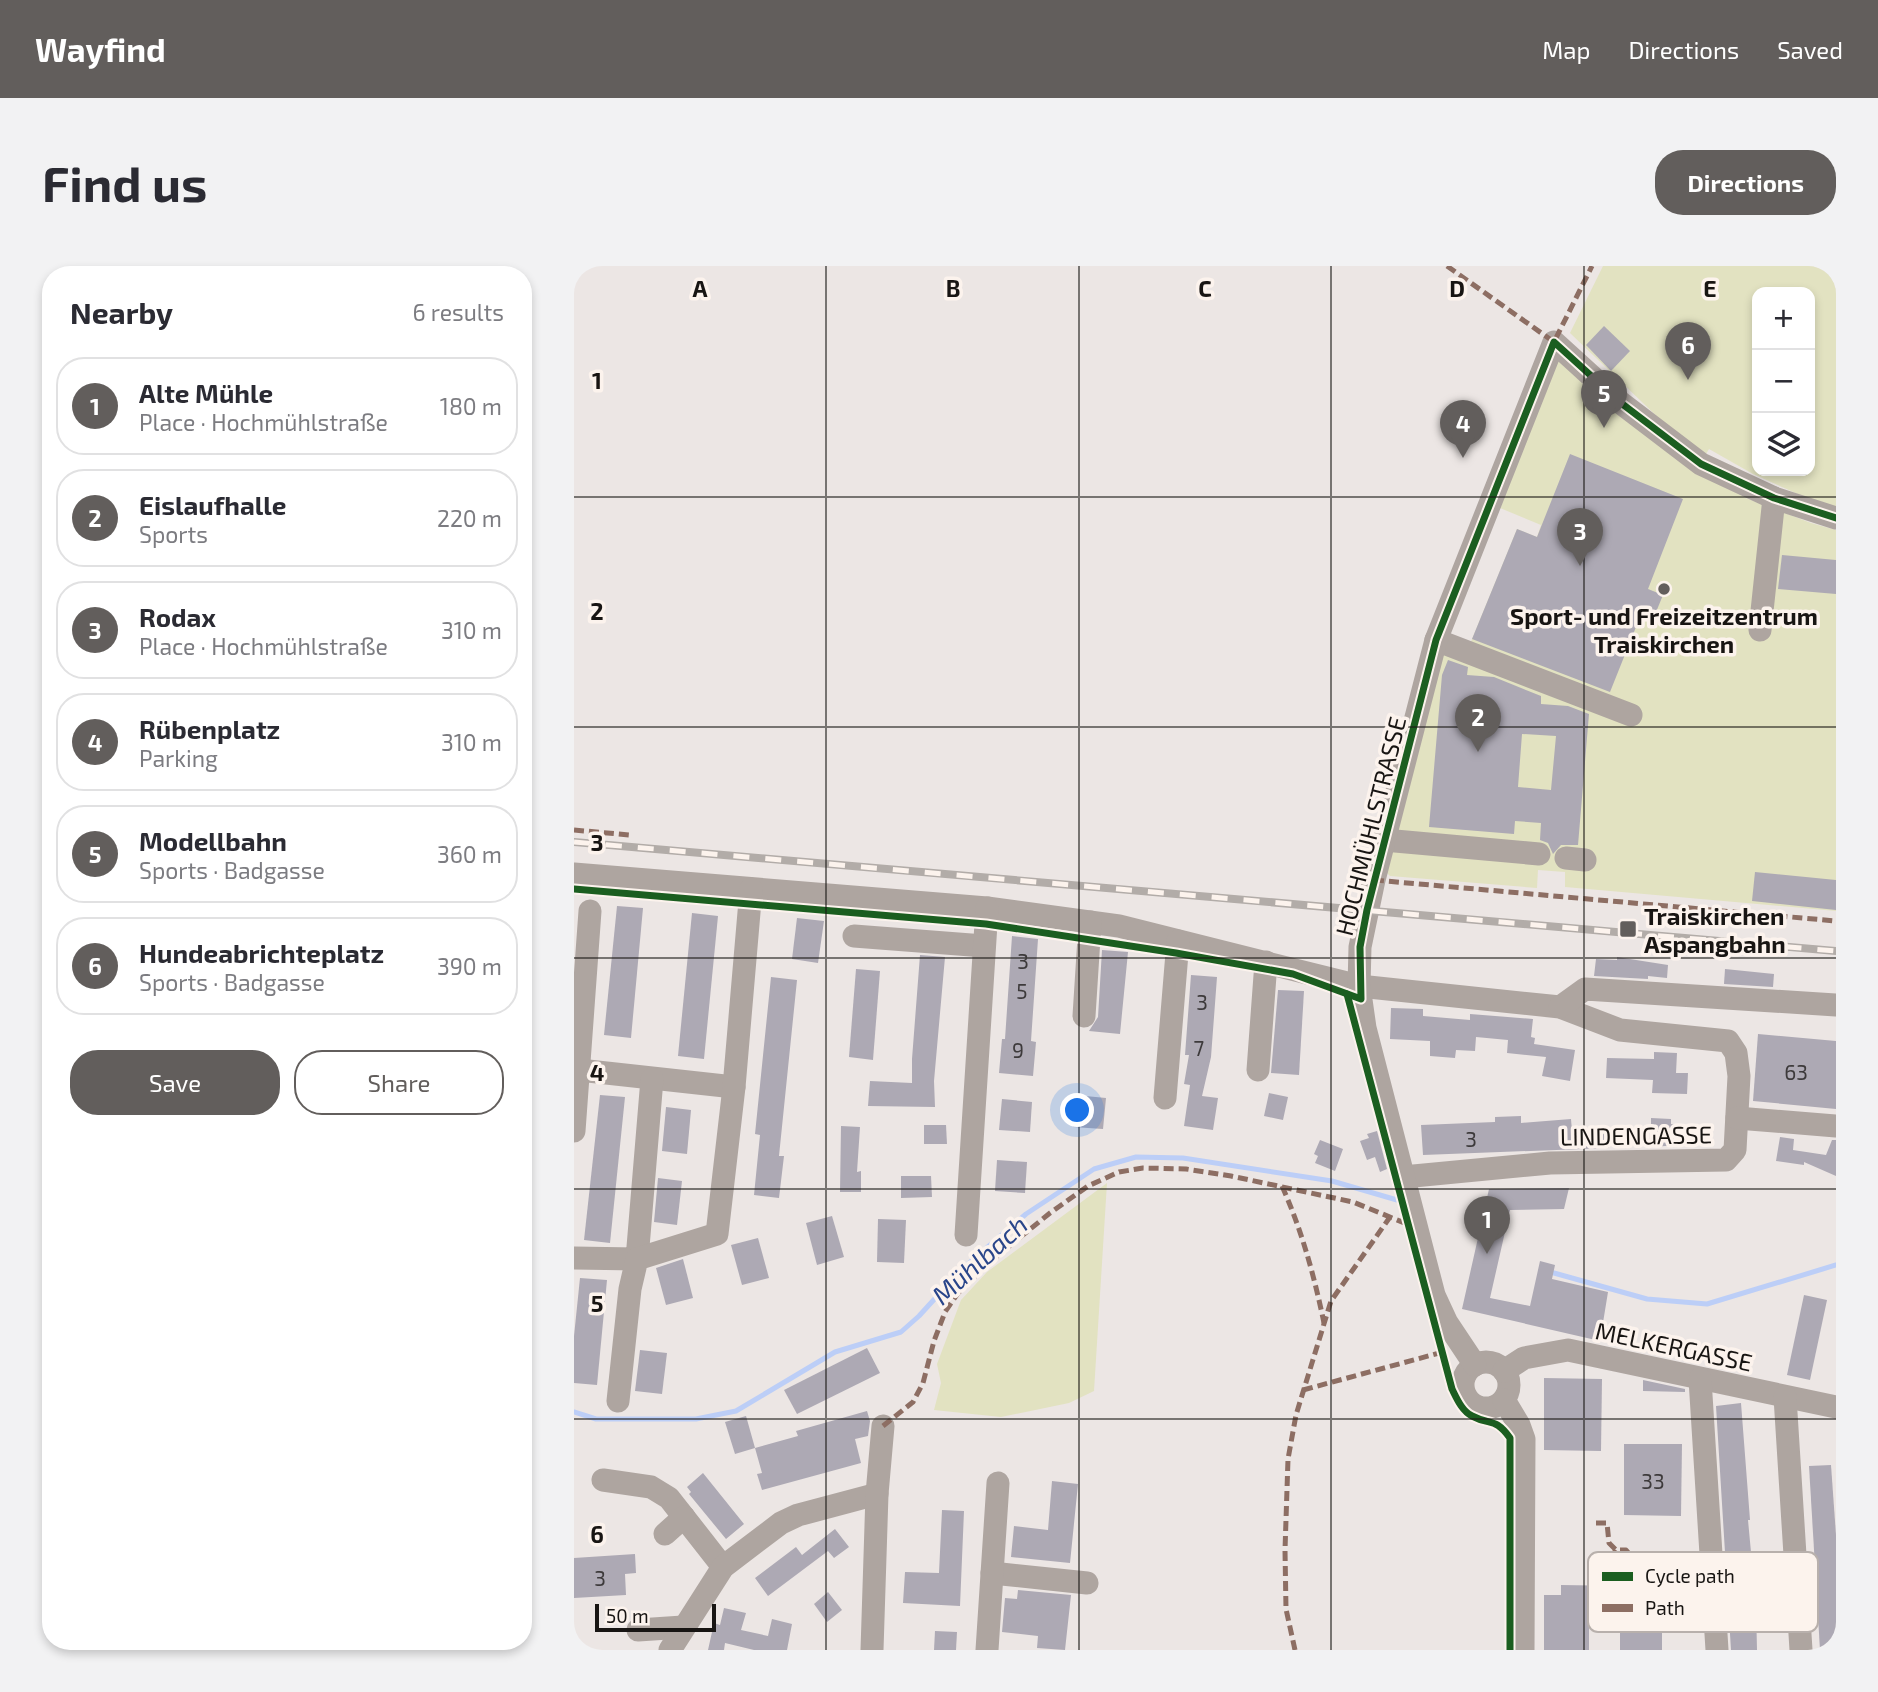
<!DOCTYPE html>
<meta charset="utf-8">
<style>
body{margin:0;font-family:"Exo 2",sans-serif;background:#f2f2f3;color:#2b2b33}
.controls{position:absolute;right:21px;top:21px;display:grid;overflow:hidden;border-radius:14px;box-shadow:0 4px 10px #0003}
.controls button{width:63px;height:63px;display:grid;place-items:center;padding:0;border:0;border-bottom:2px solid #e1e1e2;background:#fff;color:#2b2b33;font:35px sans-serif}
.scale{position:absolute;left:21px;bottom:18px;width:121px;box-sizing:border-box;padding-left:7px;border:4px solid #181513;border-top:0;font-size:19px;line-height:24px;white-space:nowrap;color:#181513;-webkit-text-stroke:5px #fcf3ed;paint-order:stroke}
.you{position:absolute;left:504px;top:845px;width:24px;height:24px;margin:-18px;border:5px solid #fff;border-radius:50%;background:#1a73e8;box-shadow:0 0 0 10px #1a73e833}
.badge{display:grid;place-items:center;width:46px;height:46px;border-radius:50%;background:#625e5c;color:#fff;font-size:23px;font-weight:700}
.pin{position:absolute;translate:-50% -58px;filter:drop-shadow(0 2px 4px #0008)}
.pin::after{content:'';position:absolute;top:37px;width:24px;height:21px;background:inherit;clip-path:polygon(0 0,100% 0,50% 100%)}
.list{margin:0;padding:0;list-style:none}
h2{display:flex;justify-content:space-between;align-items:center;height:91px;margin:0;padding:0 28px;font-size:30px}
h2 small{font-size:23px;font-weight:400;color:#7c7c81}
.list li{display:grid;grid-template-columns:46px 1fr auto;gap:21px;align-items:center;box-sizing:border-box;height:98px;margin:0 14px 14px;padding:0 14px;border:2px solid #e1e1e2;border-radius:28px}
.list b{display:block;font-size:26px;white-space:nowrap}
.list p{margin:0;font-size:23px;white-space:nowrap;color:#7c7c81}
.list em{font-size:23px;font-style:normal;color:#7c7c81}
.actions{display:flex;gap:14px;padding:21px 28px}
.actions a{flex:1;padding:16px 0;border:2px solid #625e5c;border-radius:28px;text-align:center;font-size:24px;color:#625e5c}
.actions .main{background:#625e5c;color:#fff}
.icon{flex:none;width:38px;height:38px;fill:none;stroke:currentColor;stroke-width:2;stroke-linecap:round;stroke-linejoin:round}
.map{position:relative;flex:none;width:1262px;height:1384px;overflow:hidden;border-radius:28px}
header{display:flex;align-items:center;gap:42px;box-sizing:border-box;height:98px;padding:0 35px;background:#625e5c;color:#fff}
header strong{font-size:33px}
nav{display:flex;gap:38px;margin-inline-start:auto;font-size:24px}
.intro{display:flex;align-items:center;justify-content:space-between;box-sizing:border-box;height:168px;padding:0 42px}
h1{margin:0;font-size:49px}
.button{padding:18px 32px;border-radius:28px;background:#625e5c;color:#fff;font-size:24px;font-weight:700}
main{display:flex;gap:42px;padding:0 42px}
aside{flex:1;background:#fff;border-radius:28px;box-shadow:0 4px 10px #0003}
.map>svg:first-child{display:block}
.green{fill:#e2e2c1;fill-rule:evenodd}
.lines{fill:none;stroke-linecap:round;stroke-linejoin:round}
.stream{stroke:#bccef7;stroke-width:5}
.building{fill:#ada9b4;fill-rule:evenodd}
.minor{stroke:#aea5a0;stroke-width:23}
.rail-casing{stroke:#b2aca8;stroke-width:8}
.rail{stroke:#fcf3ed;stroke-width:5;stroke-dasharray:16;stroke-linecap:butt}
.quiet{stroke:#8d6e63;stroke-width:5;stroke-dasharray:10 5;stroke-linecap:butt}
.cycleway-casing{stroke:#fcf3ed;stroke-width:11}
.cycleway{stroke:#1b5e20;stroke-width:7}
.grid{fill:none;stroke:#181513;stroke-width:2;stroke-opacity:0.55}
.poi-dot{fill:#625e5c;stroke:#fcf3ed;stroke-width:2.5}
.labels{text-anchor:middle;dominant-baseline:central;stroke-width:7;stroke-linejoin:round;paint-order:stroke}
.number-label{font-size:21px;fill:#3d3a3b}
.poi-label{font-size:24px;font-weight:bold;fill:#181513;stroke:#fcf3ed}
.street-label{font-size:24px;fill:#181513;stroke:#fcf3ed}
.water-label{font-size:26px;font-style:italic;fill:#29458a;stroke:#fcf3ed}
.key{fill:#fcf3ed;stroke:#b8b0ac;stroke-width:2}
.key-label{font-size:19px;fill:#181513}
.grid-label{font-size:23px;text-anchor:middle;font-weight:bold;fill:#181513;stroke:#fcf3ed;stroke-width:7;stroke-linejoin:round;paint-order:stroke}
</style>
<header>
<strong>Wayfind</strong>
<nav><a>Map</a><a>Directions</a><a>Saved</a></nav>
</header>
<div class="intro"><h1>Find us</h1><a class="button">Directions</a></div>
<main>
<aside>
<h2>Nearby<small>6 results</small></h2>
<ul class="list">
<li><span class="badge">1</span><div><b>Alte Mühle</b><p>Place · Hochmühlstraße</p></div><em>180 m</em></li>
<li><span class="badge">2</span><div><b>Eislaufhalle</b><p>Sports</p></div><em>220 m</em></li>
<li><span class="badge">3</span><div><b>Rodax</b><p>Place · Hochmühlstraße</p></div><em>310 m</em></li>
<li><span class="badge">4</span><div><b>Rübenplatz</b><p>Parking</p></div><em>310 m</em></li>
<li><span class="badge">5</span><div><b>Modellbahn</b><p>Sports · Badgasse</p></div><em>360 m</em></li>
<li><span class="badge">6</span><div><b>Hundeabrichteplatz</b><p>Sports · Badgasse</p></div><em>390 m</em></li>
</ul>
<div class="actions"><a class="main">Save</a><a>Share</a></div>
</aside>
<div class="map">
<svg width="1262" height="1384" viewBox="0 0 1262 1384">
<rect width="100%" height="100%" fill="#ece6e4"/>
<g class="green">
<path d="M1029,0H1262V245L1179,208L1135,183L1132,188L1094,161L996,67ZM1183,26H1236V205H1183Z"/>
<path d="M988,93L1086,180L1172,232L1237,257L1262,264V645L991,621V606L964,604L963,622L816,610L810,604L860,413L875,373L896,378L943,263L963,271L967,259L926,242L982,95Z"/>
<path d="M533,917L520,1125L495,1137L427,1151L360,1144L367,1117L363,1098L387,1034L413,1006Z"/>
</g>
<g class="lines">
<g class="stream">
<path d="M980,1007L1073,1033L1133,1038L1262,999"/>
<path d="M0,1146L22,1153H122L162,1145L261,1086L327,1066L345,1050L386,1005L452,948L520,903L562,891L609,892L758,915L823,934"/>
</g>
</g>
<g class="building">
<path d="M1112,57L1125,63L1118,79L1105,73Z"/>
<path d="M1030,60L1056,85L1037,105L1012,79Z"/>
<path d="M996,188L1109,233L1074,323L1089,329L1080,351L1068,346L1036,426L898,373L943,263L963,271Z"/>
<path d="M1208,289L1262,294V328L1204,323Z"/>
<path d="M874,394L894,401L893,409L920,411L967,430V438L994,440L1015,448L1004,579H987L979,588L974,577L966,574L967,557L941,555L940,568L855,561L868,409ZM948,468L982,470L977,524L944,521Z"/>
<path d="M1181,606L1262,614V644L1178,635Z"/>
<path d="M43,640L69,642L57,772L30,769Z"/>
<path d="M118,647L144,650L130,793L104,790Z"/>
<path d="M223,652L250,655L244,697L218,693Z"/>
<path d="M438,670L464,673L457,775L462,776L459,810L425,807L428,773H431Z"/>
<path d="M528,684L554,686L546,768L515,765L524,751Z"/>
<path d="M346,689L371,691L360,815L361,841L294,840L296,815L338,817V793Z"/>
<path d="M1043,691L1094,699L1093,712L1074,710V713L1020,710L1022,693L1043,694Z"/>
<path d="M282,703L306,705L299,794L275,791Z"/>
<path d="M1151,703L1200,708L1199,721L1150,718Z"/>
<path d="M617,709L643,711L637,791L628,830L644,832L639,864L610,860L616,819L610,818L615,789H611Z"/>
<path d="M197,711L223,714L205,890H210L205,932L180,929L186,869L181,868Z"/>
<path d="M704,724L730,725L725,809L697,807Z"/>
<path d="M817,742L849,743V750L896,754V748L959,753L957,771L961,772L960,778L1001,784L996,815L968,810L972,791L933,787L934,774L902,771L901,785L882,784L881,792L856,790V775L816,773Z"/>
<path d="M1184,768L1262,775V843L1179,835Z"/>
<path d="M1080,786L1103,787L1102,807H1114L1113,828L1078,827L1079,814L1032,812L1033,792L1080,793Z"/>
<path d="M695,827L714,831L709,854L690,850Z"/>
<path d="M26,829L51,831L36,977L10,974Z"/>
<path d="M501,829L532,832L529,863L499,861Z"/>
<path d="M428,833L458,836L456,866L425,864Z"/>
<path d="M92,841L117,844L113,888L88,885Z"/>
<path d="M947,850V857L997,853L998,865L1034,863L1035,882L849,889L847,859L921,856V851Z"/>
<path d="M1077,852L1097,853V858L1120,860L1119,878L1077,881Z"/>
<path d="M350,859H372L373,878H350Z"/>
<path d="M267,860L286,861L283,906L287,905V926H266Z"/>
<path d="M803,865L813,903L806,906L801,891L793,894L786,875L795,872L793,868Z"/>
<path d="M1206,871L1220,873L1219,884L1252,889L1258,874H1262V910L1230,896V899L1202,895Z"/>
<path d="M746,874L769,883L761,905L741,897L744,890L740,888Z"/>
<path d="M423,894L453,896L451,927L421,925Z"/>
<path d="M327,910H357L358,931L327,932Z"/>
<path d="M84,912L108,915L103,959L80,956Z"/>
<path d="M995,922L990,943L936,944L916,1032L956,1040L966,995L981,999L978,1013L1034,1026L1026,1075L888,1043L915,923Z"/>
<path d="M258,950L270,991L243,999L232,957Z"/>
<path d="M304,953L332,954L330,997L303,996Z"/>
<path d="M184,972L195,1012L168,1019L157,979Z"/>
<path d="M109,993L119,1032L92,1039L82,1002Z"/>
<path d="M6,1012L33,1014L23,1119L0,1117V1070Z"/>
<path d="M1230,1029L1253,1034L1236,1114L1213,1109Z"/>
<path d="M293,1082L306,1107L223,1148L210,1124Z"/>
<path d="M66,1084L93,1087L88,1128L61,1125Z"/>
<path d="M970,1112L1028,1113L1027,1185L970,1184Z"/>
<path d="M1069,1114L1111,1123V1126L1069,1125Z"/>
<path d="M1167,1137L1176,1254H1174L1182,1340L1183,1384H1157L1142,1140Z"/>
<path d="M293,1145L296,1155L294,1170L281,1173L287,1197L188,1224L183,1208L188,1207L181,1182L224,1170L222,1165Z"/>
<path d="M172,1150L181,1182L161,1188L151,1156Z"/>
<path d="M1050,1178H1108L1107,1250L1050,1249Z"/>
<path d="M1257,1199L1262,1269V1384H1246L1235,1200Z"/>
<path d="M129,1207L170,1258L152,1273L115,1228L117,1226L113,1221Z"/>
<path d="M478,1215L504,1218L496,1297L437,1291L440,1260L474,1264Z"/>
<path d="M368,1244L390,1245L386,1340L329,1337L331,1306L365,1307Z"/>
<path d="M261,1263L275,1281L260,1292L254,1285L194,1330L181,1312L222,1281L228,1289Z"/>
<path d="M61,1288L62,1307L51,1308L52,1329L0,1332V1292Z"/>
<path d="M987,1319L1051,1320L1050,1328H1081V1350H1088V1384H1046V1361H1015V1384H970V1329H987Z"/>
<path d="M444,1324L497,1329L491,1384L463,1382L464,1370L428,1366L431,1332L443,1333Z"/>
<path d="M254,1326L268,1344L253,1356L240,1338Z"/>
<path d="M150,1342L172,1347L167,1364L194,1370L198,1353L218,1358L213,1384H180L151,1377L150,1384H134L140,1357L146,1359Z"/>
<path d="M361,1365L383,1366L382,1384H360Z"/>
</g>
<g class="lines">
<g class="minor">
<path d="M1186,364L1200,232"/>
<path d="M862,374L1057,449"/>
<path d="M810,574L965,588"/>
<path d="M992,592L1011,594"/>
<path d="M0,608L413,642L545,660L785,720L986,741L1046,764L1154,775L1162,787L1165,810L1161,884L1152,894L976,897L829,911"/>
<path d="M280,670L410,680"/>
<path d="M986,741L1011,723L1262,739"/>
<path d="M510,750L516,656"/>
<path d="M5,804L160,821"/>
<path d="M684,804L692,696"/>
<path d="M591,832L604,675"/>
<path d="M1163,852L1262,860"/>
<path d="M0,865L16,645"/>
<path d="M392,969L413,642"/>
<path d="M0,992L63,993L78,813"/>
<circle cx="912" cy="1119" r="23"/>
<path d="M901,1099L873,1057L860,1029L791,762L785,720L786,681L800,614L862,374L980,76L1047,137L1127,198L1200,232L1262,252"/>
<path d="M930,1105L950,1092L994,1084L1262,1141"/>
<path d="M1126,1113L1143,1384"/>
<path d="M1211,1131L1227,1384"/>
<path d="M930,1134L945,1159L950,1173L949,1384"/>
<path d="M44,1135L56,1023L63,993L143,968L160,821L177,623"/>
<path d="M29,1214L77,1221L95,1232L149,1301"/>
<path d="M91,1268L110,1251"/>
<path d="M418,1307L513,1317"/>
<path d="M64,1364L109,1361"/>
<path d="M96,1384L149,1301L207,1257L224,1249L303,1228"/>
<path d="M298,1384L303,1228L309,1160"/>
<path d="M413,1384L424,1217"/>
</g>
<defs>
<path id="rail" d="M0,576L1262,685"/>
</defs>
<use href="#rail" class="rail-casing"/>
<use href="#rail" class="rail"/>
<g class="quiet">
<path d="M873,0L980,76L1018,0"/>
<path d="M0,564L56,569"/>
<path d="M800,614L1262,655"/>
<path d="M708,920C728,965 740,1009 750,1057"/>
<path d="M729,1124L869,1086"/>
<path d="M309,1160L339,1136L349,1117L360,1075L371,1046L384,1027L412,999L476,947L514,920L545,906L569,902L612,903L657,910L779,936L838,960"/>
<path d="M1022,1257H1033L1035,1277L1042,1284H1052L1066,1301C1080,1300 1091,1302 1086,1320L1078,1322L1060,1309"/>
<path d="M1042,1284C1032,1296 1044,1309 1057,1312L1064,1306"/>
<path d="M721,1384L712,1343L711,1284L714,1193L722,1149L757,1035L816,951"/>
</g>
<defs>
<g id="cycleway">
<path d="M0,623L412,658L602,687L719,708L787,733L786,681L793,644L862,374L980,76L1047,137L1127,198L1200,232L1262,252"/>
<path d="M773,728L878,1123C883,1133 888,1145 898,1150C917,1160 921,1151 936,1172V1384"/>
</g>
</defs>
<use href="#cycleway" class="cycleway-casing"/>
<use href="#cycleway" class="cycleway"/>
</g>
<path class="grid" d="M252,0V1384M505,0V1384M757,0V1384M1010,0V1384M0,231H1262M0,461H1262M0,692H1262M0,923H1262M0,1153H1262"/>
<g class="poi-dot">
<circle cx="1090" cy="323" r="7"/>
<rect x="1045" y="654" width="18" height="18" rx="3.5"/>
</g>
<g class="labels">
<g class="number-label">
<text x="449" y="694">3</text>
<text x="448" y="724">5</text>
<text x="628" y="735">3</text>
<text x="625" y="781">7</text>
<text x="444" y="783">9</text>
<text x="1222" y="805">63</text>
<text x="897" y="872">3</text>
<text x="1079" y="1214">33</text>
<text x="26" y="1311">3</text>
</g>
<g class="poi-label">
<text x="1090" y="349">Sport- und Freizeitzentrum<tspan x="1090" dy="28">Traiskirchen</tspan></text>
<text x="1070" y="649" text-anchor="start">Traiskirchen<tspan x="1070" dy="28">Aspangbahn</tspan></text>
</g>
<g class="street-label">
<text transform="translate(796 560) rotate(-76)">HOCHMÜHLSTRASSE</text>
<text transform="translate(1062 869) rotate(-1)">LINDENGASSE</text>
<text transform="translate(1100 1080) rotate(12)">MELKERGASSE</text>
</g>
<g class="water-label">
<text transform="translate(405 993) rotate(-42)">Mühlbach</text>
</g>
</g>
<rect x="1014" y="1286" width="230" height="80" rx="10" class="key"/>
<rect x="1028" y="1306" width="31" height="9" fill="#1b5e20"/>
<rect x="1028" y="1338" width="31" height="8" fill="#8d6e63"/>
<g class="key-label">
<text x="1071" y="1317">Cycle path</text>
<text x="1071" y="1349">Path</text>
</g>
<g class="grid-label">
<text x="126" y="31">A</text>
<text x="379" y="31">B</text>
<text x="631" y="31">C</text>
<text x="883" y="31">D</text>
<text x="1136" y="31">E</text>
<text x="23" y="123">1</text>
<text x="23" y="354">2</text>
<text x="23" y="585">3</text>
<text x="23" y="815">4</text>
<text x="23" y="1046">5</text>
<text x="23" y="1277">6</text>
</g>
</svg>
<div class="controls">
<button>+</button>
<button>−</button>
<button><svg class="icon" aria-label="layers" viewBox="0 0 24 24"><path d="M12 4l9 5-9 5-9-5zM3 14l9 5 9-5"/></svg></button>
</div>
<div class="scale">50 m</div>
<div class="you"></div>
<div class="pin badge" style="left:913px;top:988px">1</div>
<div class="pin badge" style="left:904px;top:486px">2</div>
<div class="pin badge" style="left:1006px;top:300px">3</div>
<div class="pin badge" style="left:889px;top:192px">4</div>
<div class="pin badge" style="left:1030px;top:162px">5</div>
<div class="pin badge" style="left:1114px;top:114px">6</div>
</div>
</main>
